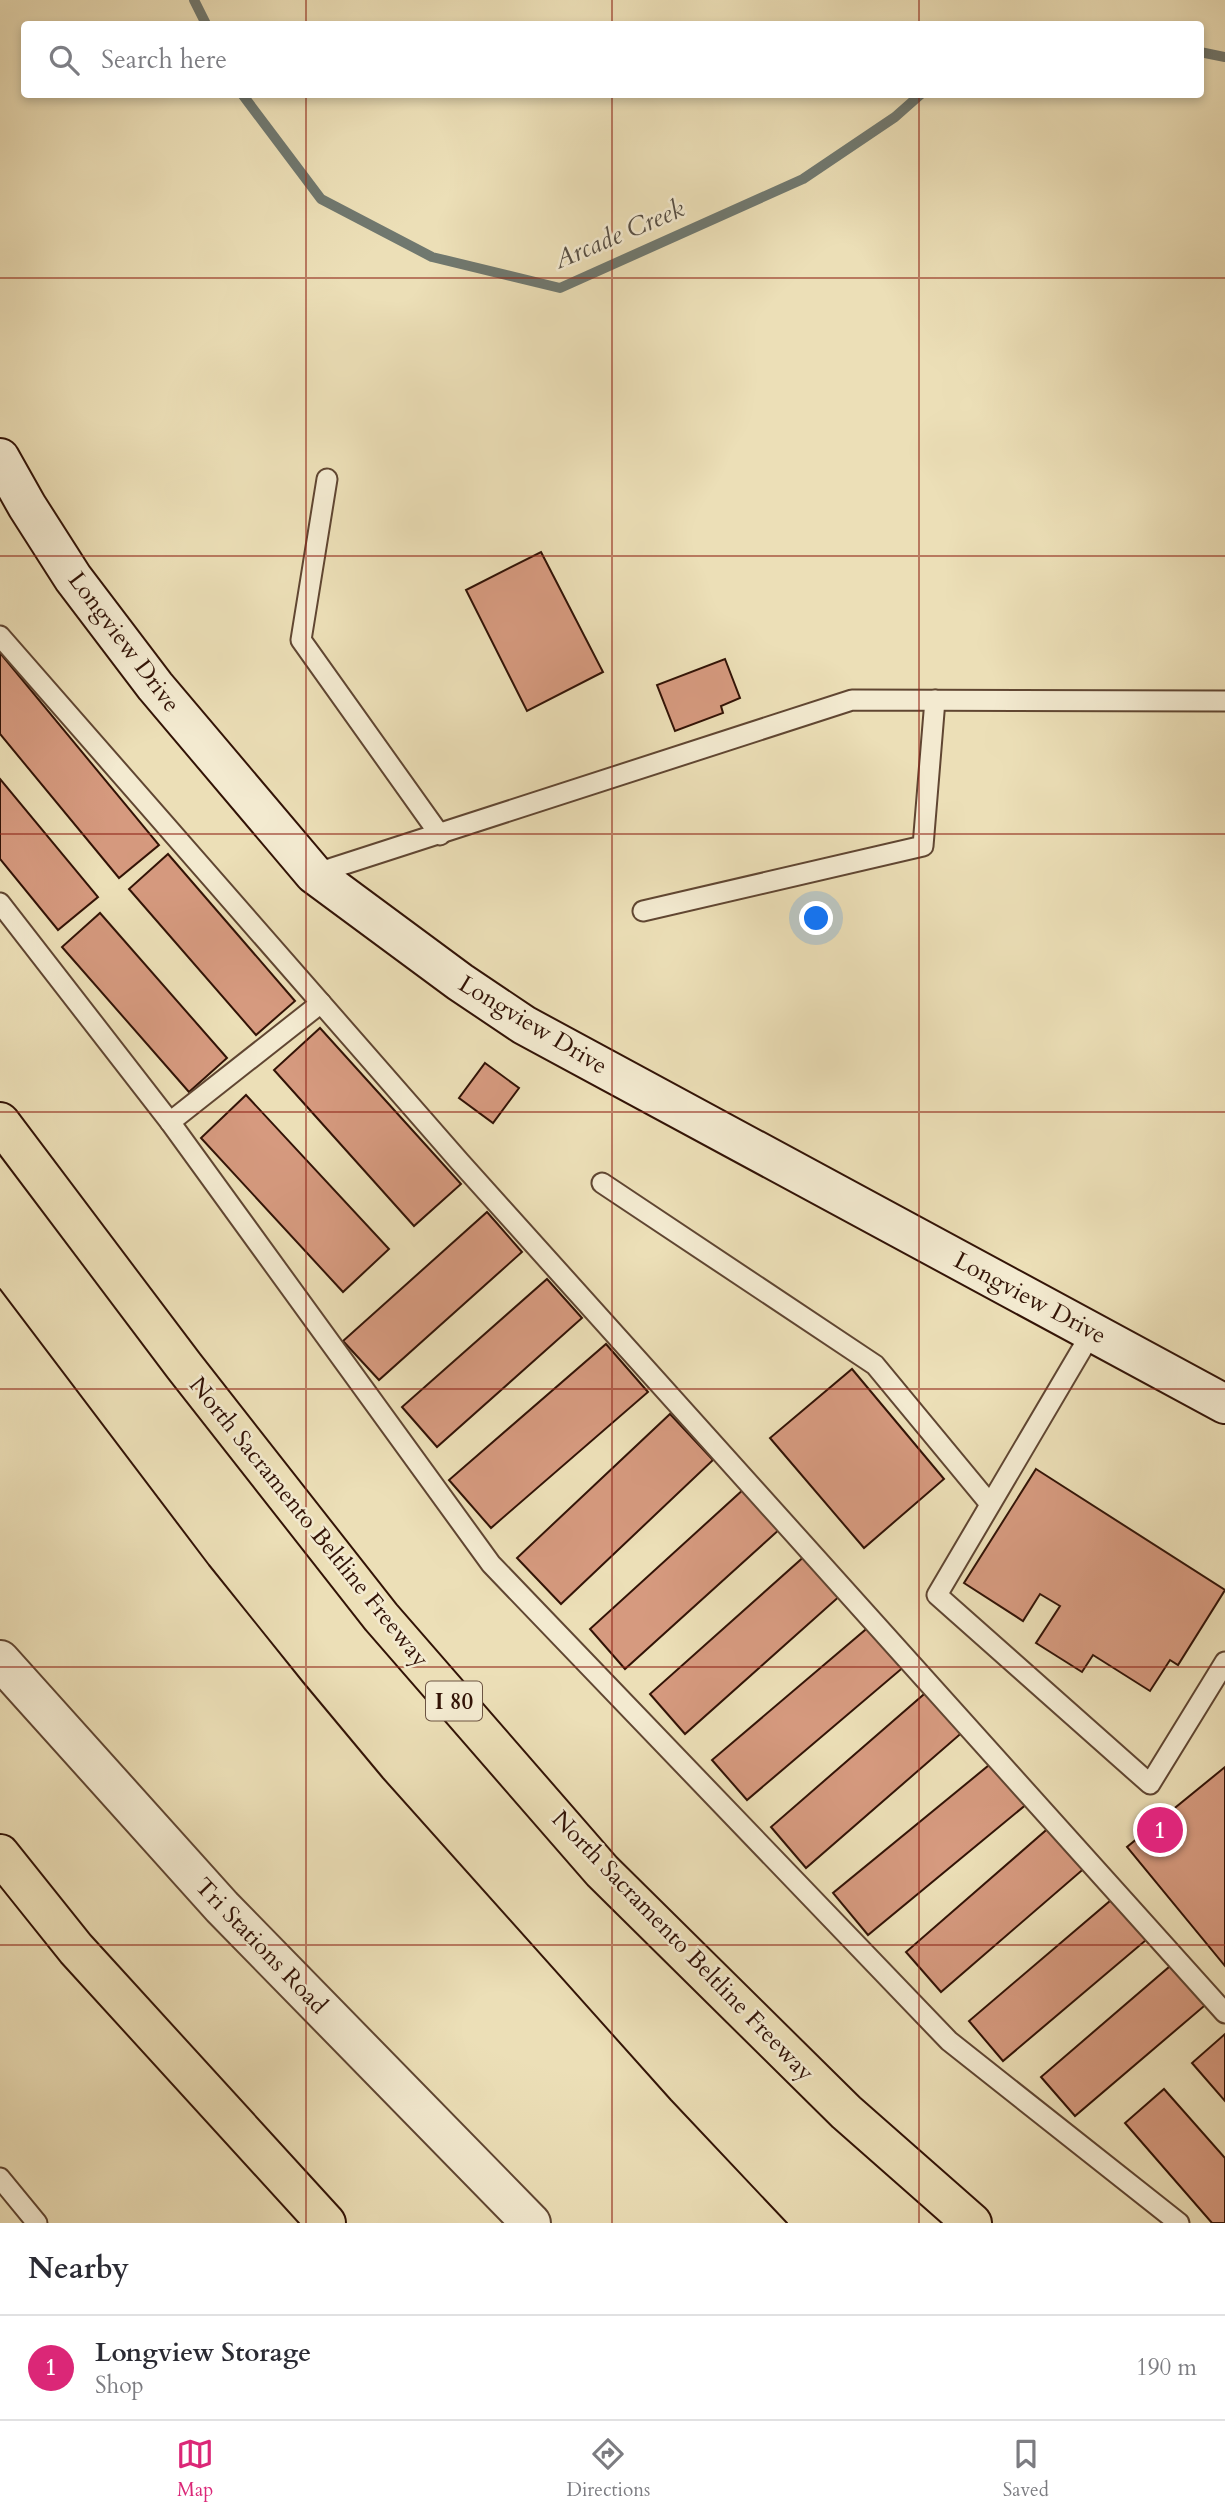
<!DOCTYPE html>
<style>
body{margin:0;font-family:Cardo,serif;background:#f7f7f7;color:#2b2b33}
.you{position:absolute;left:817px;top:919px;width:24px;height:24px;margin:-18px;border:5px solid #fff;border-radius:50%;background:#1a73e8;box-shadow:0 0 0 10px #1a73e833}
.badge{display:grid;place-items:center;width:46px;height:46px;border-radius:50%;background:#db2777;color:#fff;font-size:23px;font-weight:700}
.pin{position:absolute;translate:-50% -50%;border:4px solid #fff;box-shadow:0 2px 7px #0006}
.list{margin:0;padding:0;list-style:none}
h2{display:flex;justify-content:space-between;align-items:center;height:91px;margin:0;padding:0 28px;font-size:30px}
h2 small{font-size:23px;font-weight:400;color:#7c7c81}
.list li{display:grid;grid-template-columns:46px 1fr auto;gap:21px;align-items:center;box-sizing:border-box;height:105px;padding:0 28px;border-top:2px solid #e1e1e2}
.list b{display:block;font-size:26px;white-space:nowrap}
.list p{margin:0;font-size:23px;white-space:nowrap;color:#7c7c81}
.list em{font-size:23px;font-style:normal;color:#7c7c81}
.icon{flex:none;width:38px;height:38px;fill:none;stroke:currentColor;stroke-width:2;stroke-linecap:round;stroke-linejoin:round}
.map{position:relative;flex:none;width:1225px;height:2223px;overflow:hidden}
.search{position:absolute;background:#fff;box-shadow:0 4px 10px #0003;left:21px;right:21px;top:21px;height:77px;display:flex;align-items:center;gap:18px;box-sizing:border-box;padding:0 24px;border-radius:7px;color:#7c7c81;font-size:26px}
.sheet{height:196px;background:#fff}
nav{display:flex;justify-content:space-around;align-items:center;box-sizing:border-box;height:98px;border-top:2px solid #e1e1e2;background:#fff;font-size:19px;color:#7c7c81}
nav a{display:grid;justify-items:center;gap:4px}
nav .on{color:#db2777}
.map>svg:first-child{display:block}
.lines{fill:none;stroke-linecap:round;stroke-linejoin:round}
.stream{stroke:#70786f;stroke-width:10}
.building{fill:#d69a7f;stroke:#321306;stroke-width:2}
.lane-casing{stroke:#604632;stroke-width:23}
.street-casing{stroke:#604632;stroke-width:42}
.secondary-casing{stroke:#321306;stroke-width:42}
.highway-casing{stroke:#321306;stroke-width:42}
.lane{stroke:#f3ead0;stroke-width:19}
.street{stroke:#f3ead0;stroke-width:38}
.secondary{stroke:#f3ead0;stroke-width:38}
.highway{stroke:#ecdfb7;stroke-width:38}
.tram{stroke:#321306;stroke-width:2}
.grid{fill:none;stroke:#8f2418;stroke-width:2;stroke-opacity:0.55}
.labels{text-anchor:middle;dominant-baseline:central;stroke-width:5;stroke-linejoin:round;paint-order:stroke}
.shield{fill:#f3ead0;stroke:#6c5443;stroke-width:2}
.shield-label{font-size:23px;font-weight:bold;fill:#321306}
.street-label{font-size:24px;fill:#321306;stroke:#f3ead0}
.water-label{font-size:26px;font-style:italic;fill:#564e43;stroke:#f3ead0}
</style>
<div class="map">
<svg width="1225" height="2223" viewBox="0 0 1225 2223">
<rect width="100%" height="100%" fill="#ecdfb7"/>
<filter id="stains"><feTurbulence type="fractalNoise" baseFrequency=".00286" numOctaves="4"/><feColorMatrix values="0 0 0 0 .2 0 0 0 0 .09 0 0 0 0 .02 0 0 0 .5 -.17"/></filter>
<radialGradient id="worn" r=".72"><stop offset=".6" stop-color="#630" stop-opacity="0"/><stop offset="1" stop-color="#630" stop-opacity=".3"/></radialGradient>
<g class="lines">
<g class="stream">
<path d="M194,0L206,24"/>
<path d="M1200,52L1225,57"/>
<path d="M242,94L321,199L432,257L560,288L803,179L895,117L921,94"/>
</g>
</g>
<g class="building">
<path d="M541,552L603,672L527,711L466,590Z"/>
<path d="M0,653L159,845L119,878L0,734Z"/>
<path d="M725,659L740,698L721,706L723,713L675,731L657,685Z"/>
<path d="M0,779L98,897L58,930L0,859Z"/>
<path d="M168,854L295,1001L256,1035L129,889Z"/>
<path d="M100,913L227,1058L189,1092L62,947Z"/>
<path d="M320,1028L461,1184L414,1226L274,1070Z"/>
<path d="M485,1063L519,1088L493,1123L459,1098Z"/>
<path d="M246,1095L389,1249L343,1292L201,1138Z"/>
<path d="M487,1212L522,1252L379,1380L343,1341Z"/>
<path d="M547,1279L582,1318L437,1447L402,1407Z"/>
<path d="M606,1344L648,1392L491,1528L449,1480Z"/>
<path d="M852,1369L944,1479L864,1548L770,1438Z"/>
<path d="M670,1414L713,1460L561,1604L517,1558Z"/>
<path d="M1036,1469L1225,1590L1178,1665L1170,1660L1150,1691L1093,1655L1082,1672L1036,1643L1060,1606L1040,1594L1023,1621L964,1583Z"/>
<path d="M745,1488L781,1528L625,1669L590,1629Z"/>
<path d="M807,1554L842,1594L685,1734L650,1694Z"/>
<path d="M871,1625L906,1665L747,1800L712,1760Z"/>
<path d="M930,1689L965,1730L806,1868L771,1827Z"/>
<path d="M994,1761L1028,1803L868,1935L833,1893Z"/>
<path d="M1225,1767V1966L1127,1847Z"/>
<path d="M1052,1825L1087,1866L941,1992L906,1952Z"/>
<path d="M1117,1895L1152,1935L1003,2061L969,2021Z"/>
<path d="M1176,1961L1210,2001L1075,2116L1041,2077Z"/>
<path d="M1225,2034V2101L1192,2063Z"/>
<path d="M1164,2089L1225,2158V2223H1212L1125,2123Z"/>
</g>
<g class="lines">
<defs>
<g id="lane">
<path d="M327,479L301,640L440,835"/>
<path d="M0,636L460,1162L1225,2013"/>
<path d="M314,874L852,700L1225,701"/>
<path d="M0,903L170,1122L491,1564L949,2041L1179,2223"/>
<path d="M643,911L923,846L935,700"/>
<path d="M170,1122L321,1003"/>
<path d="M602,1183L875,1365L990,1504"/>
<path d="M1092,1332L937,1595L1150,1784L1225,1662"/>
<path d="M0,2178L37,2223"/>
</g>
<path id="street" d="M0,1660L222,1907L531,2223"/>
<path id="secondary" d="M0,458L27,506L73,578L155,686L314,874L460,982L524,1025L1225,1404"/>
<g id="highway">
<path d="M0,1122L184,1366L381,1617L602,1871L846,2112L972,2223"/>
<path d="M0,1854L76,1949L326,2223"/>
</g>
</defs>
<use href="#lane" class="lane-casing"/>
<use href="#street" class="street-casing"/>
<use href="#secondary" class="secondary-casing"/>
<use href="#highway" class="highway-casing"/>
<use href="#lane" class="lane"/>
<use href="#street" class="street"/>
<use href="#secondary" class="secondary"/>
<use href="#highway" class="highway"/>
<path class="tram" d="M0,1289L209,1565L303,1682L383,1778L671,2100L787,2223"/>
</g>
<path class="grid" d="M306,0V24M612,0V24M919,0V24M306,94V2223M612,94V2223M919,94V2223M0,278H1225M0,556H1225M0,834H1225M0,1112H1225M0,1389H1225M0,1667H1225M0,1945H1225"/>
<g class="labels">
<rect class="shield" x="426" y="1681.5" width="56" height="39" rx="5"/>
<g class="shield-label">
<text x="454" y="1701">I 80</text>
</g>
<g class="street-label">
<text transform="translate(124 642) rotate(53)">Longview Drive</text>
<text transform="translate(533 1025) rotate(31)">Longview Drive</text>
<text transform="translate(1030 1298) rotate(28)">Longview Drive</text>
<text transform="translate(309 1522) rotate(51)">North Sacramento Beltline Freeway</text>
<text transform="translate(261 1946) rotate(46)">Tri Stations Road</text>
<text transform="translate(683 1946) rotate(46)">North Sacramento Beltline Freeway</text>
</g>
<g class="water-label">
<text transform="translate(619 234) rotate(-23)">Arcade Creek</text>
</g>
</g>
<rect width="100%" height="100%" filter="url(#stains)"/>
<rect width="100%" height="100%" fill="url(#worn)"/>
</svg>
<div class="you"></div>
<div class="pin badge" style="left:1160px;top:1830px">1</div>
<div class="search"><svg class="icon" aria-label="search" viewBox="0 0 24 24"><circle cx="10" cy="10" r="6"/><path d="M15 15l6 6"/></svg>Search here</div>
</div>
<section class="sheet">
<h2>Nearby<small></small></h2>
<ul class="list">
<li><span class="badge">1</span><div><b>Longview Storage</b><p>Shop</p></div><em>190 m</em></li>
</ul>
</section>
<nav>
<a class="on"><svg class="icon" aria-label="map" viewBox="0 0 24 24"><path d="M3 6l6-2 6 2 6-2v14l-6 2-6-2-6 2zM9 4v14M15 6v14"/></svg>Map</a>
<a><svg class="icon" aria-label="directions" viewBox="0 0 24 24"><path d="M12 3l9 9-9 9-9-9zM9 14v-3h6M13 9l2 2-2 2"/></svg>Directions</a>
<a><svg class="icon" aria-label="saved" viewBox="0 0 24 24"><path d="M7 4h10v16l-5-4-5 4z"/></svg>Saved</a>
</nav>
